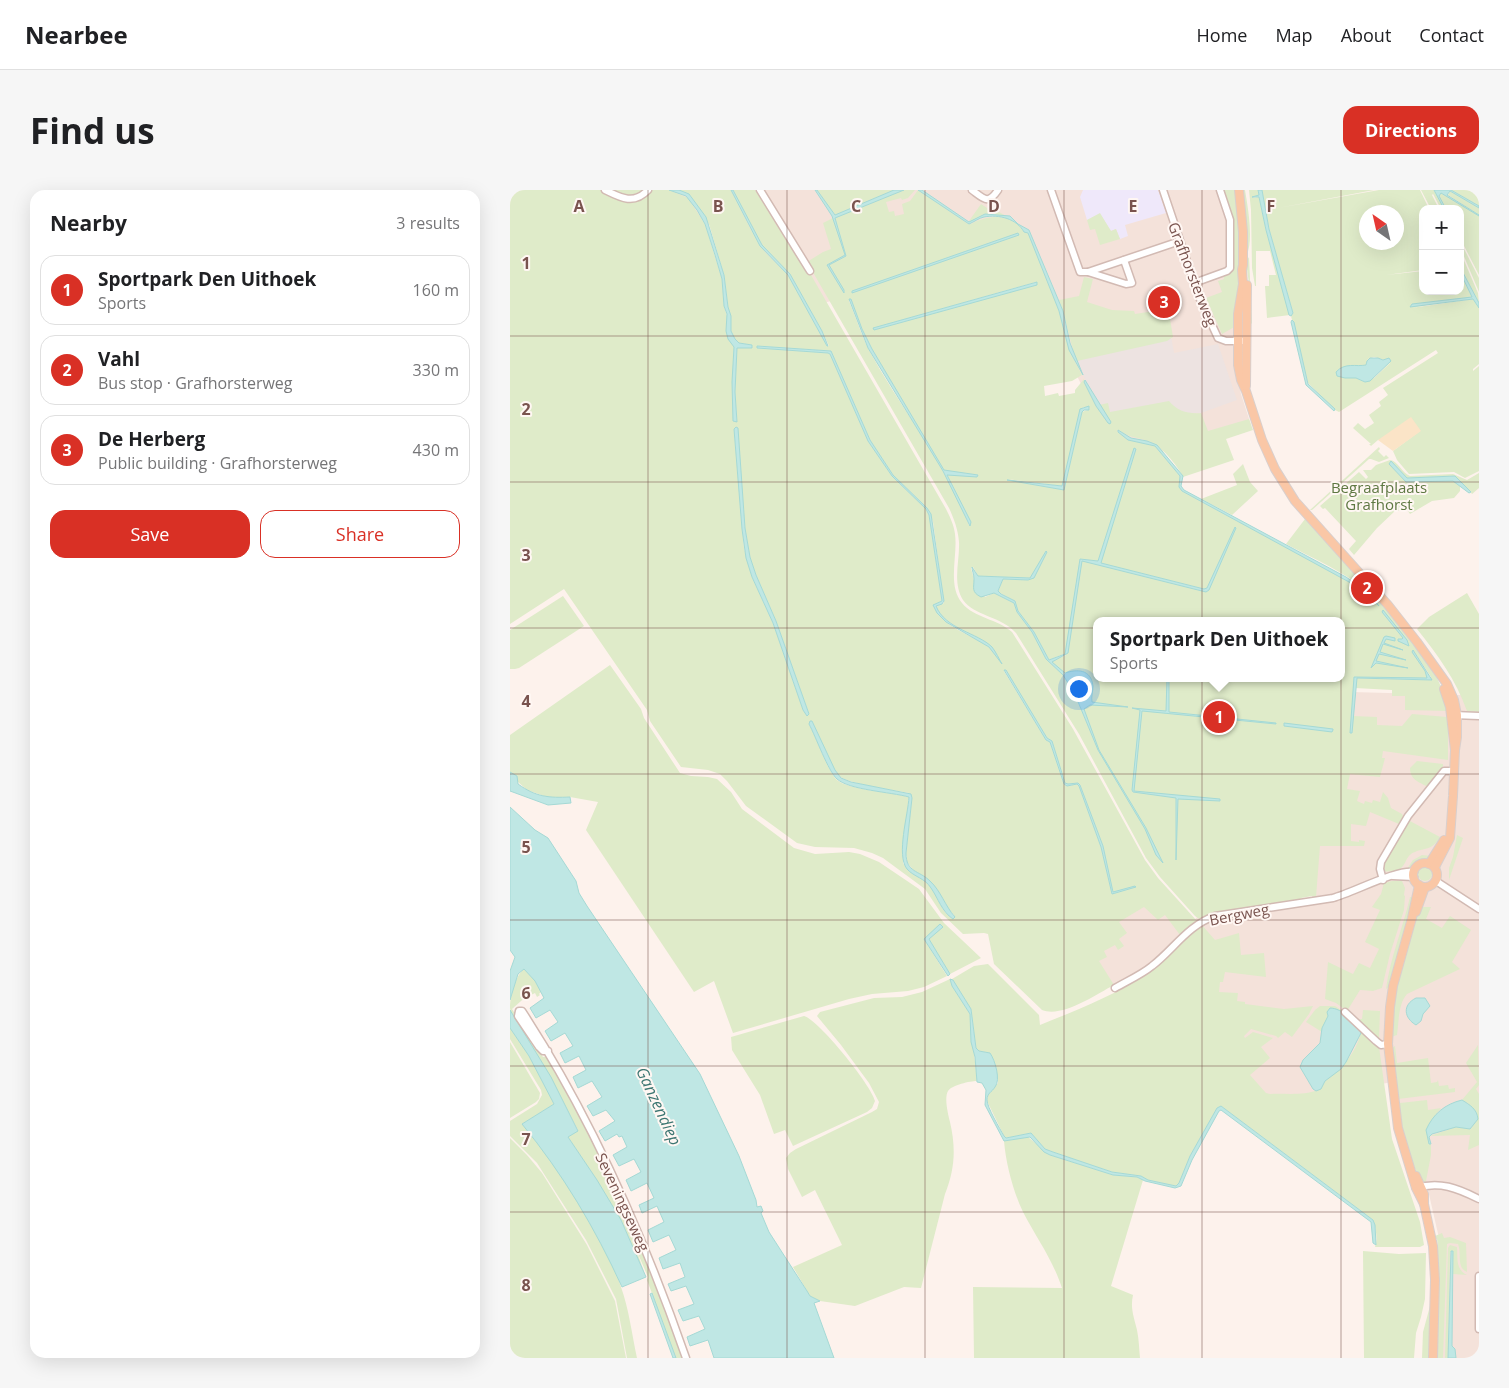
<!DOCTYPE html>
<meta charset="utf-8">
<style>
body{margin:0;font-family:"Open Sans",sans-serif;background:#f6f6f6;color:#202124}
.controls{position:absolute;right:15px;top:15px;display:grid;overflow:hidden;border-radius:10px;box-shadow:0 5px 20px #0002}
.controls button{width:45px;height:45px;display:grid;place-items:center;padding:0;border:0;border-bottom:1px solid #e0e0e0;background:#fff;color:#202124;font:25px sans-serif}
.compass{position:absolute;left:849px;top:15px;width:45px;height:45px;border-radius:50%;background:#fff;box-shadow:0 5px 20px #0002;rotate:326deg}
.you{position:absolute;left:568px;top:498px;width:18px;height:18px;margin:-12px;border:4px solid #fff;border-radius:50%;background:#1a73e8;box-shadow:0 0 0 8px #1a73e833}
.badge{display:grid;place-items:center;width:32px;height:32px;border-radius:50%;background:#d93025;color:#fff;font-size:16px;font-weight:700}
.pin{position:absolute;translate:-50% -50%;border:2px solid #fff;box-shadow:0 1px 5px #0006}
.popup{position:absolute;left:583px;top:427px;width:252px;height:65px;box-sizing:border-box;display:grid;place-content:center;border-radius:10px;background:#fff;filter:drop-shadow(0 1px 4px #0005);font-size:16px;white-space:nowrap;color:#757577}
.popup b{font-size:19px;color:#202124}
.popup::after{content:'';position:absolute;left:50%;top:100%;margin-left:-10px;border:10px solid transparent;border-top-color:#fff}
.list{margin:0;padding:0;list-style:none}
h2{display:flex;justify-content:space-between;align-items:center;height:65px;margin:0;padding:0 20px;font-size:21px}
h2 small{font-size:16px;font-weight:400;color:#757577}
.list li{display:grid;grid-template-columns:32px 1fr auto;gap:15px;align-items:center;box-sizing:border-box;height:70px;margin:0 10px 10px;padding:0 10px;border:1px solid #e0e0e0;border-radius:15px}
.list b{display:block;font-size:19px;white-space:nowrap}
.list p{margin:0;font-size:16px;white-space:nowrap;color:#757577}
.list em{font-size:16px;font-style:normal;color:#757577}
.actions{display:flex;gap:10px;padding:15px 20px}
.actions a{flex:1;padding:11px 0;border:1px solid #d93025;border-radius:15px;text-align:center;font-size:18px;color:#d93025}
.actions .main{background:#d93025;color:#fff}
.map{position:relative;flex:none;width:969px;height:1168px;overflow:hidden;border-radius:15px}
header{display:flex;align-items:center;gap:30px;box-sizing:border-box;height:70px;padding:0 25px;background:#fff;border-bottom:1px solid #e0e0e0}
header strong{font-size:24px}
nav{display:flex;gap:28px;margin-inline-start:auto;font-size:18px}
.intro{display:flex;align-items:center;justify-content:space-between;box-sizing:border-box;height:120px;padding:0 30px}
h1{margin:0;font-size:35px}
.button{padding:12px 22px;border-radius:15px;background:#d93025;color:#fff;font-size:18px;font-weight:700}
main{display:flex;gap:30px;padding:0 30px}
aside{flex:1;background:#fff;border-radius:15px;box-shadow:0 5px 20px #0002}
.map>svg:first-child{display:block}
.residential{fill:#f4e2da}
.industrial{fill:#ede3e1}
.education{fill:#efe8fa}
.green{fill:#dfebc9;fill-rule:evenodd}
.sand{fill:#fbe4c7}
.water{fill:#bfe7e4;stroke:#a5d9d5}
.lines{fill:none;stroke-linecap:round;stroke-linejoin:round}
.minor-casing{stroke:#d2bab3;stroke-width:9}
.major-casing{stroke:#d9cfcd;stroke-width:10}
.minor{stroke:#fff;stroke-width:6}
.major{stroke:#fac7a6;stroke-width:8}
.grid{fill:none;stroke:#79534e;stroke-width:1;stroke-opacity:0.55}
.labels{text-anchor:middle;dominant-baseline:central;stroke-width:4;stroke-linejoin:round;paint-order:stroke}
.street-label{font-size:15px;fill:#79534e;stroke:#fff7f3}
.park-label{font-size:15px;fill:#5e7842;stroke:#fff7f3}
.water-label{font-size:16px;font-style:italic;fill:#3d7672;stroke:#fff7f3}
.grid-label{font-size:16px;text-anchor:middle;font-weight:bold;fill:#79534e;stroke:#fff7f3;stroke-width:4;stroke-linejoin:round;paint-order:stroke}
</style>
<header>
<strong>Nearbee</strong>
<nav><a>Home</a><a>Map</a><a>About</a><a>Contact</a></nav>
</header>
<div class="intro"><h1>Find us</h1><a class="button">Directions</a></div>
<main>
<aside>
<h2>Nearby<small>3 results</small></h2>
<ul class="list">
<li><span class="badge">1</span><div><b>Sportpark Den Uithoek</b><p>Sports</p></div><em>160 m</em></li>
<li><span class="badge">2</span><div><b>Vahl</b><p>Bus stop · Grafhorsterweg</p></div><em>330 m</em></li>
<li><span class="badge">3</span><div><b>De Herberg</b><p>Public building · Grafhorsterweg</p></div><em>430 m</em></li>
</ul>
<div class="actions"><a class="main">Save</a><a>Share</a></div>
</aside>
<div class="map">
<svg width="969" height="1168" viewBox="0 0 969 1168">
<rect width="100%" height="100%" fill="#fdf2ec"/>
<g class="residential">
<path d="M154,0H724L727,105L723,143L724,165L731,204L741,235L611,274L565,182L522,64L304,115Z"/>
<path d="M969,495V1168H932L929,1048L918,1000L890,923L887,891L805,907L735,911L647,781L606,805L569,745L641,702L671,742L696,719L759,714L802,707L809,632L842,502L950,505Z"/>
</g>
<path class="industrial" d="M661,146L664,163L708,154L727,210L691,223L594,225L565,170Z"/>
<path class="education" d="M573,0H648L656,23L615,35L618,46L610,49L606,39L601,41L590,24L577,30L570,7Z"/>
<g class="green">
<path d="M0,0H92L109,10L117,12L140,0H159L178,8L195,34L212,89L214,116L217,126L216,141L224,157L222,207L224,232L227,230L225,202L227,158H242V155L229,153L225,149L221,141L214,85L199,34L180,5L169,0H221L240,38L255,62L278,85L317,156H319L312,141L280,84L252,55L223,0H245L256,17H259L265,26V33L294,74L297,84L301,85L436,319C440,327 444,335 445,344C448,366 437,395 452,413C464,428 488,429 502,442L563,539L635,670L648,688L687,731L670,745L655,725L648,730L634,717L609,732L617,743L609,749L614,756L608,760L605,755L594,761L597,767L589,771L604,795C585,805 552,828 532,820L484,774L478,744L474,743L453,744L431,723L415,699L373,668L362,663L344,658L305,657L287,653L236,616L217,591L210,584L198,580L171,577L140,531L137,520L54,399L0,434ZM249,156L321,161L360,250L383,285L417,318L423,332L434,413L426,416L428,422L437,431L482,458L492,474C488,468 484,462 480,458C461,443 433,439 424,415L432,411L419,325L416,319L382,286L358,251L320,164L318,163L247,158ZM227,237L235,338L240,367L246,385L266,431L299,524L297,526L293,520L263,433L242,387L234,358L224,239ZM495,480L537,548L542,551L555,593L558,594L567,593L570,595L593,656L603,703L625,696L602,704L591,657L569,596L567,594L558,596L554,594L540,552L536,550L494,481ZM302,531C309,545 319,574 328,585C336,594 385,600 399,603L402,608L396,663L397,672L403,680L422,693L437,718L444,725L443,729C431,722 428,707 421,696C413,686 402,687 393,673L399,607C381,602 339,600 327,590C318,581 306,547 299,534Z"/>
<path d="M99,0H136C123,11 113,6 99,0Z"/>
<path d="M307,0H384L325,25Z"/>
<path d="M394,0H405L398,8L392,10L391,8L376,12L379,22L384,21L385,26L394,24L392,14L400,11L408,0L457,33L461,34C478,24 503,23 514,42L518,43L549,121L559,160L572,185L562,191L534,196L535,206L548,203L549,206L565,203V200L574,189V192L586,216L598,233L589,215L598,213L600,222L659,211C667,221 678,224 691,223L698,241L739,229L743,240L716,249L724,270L673,287C667,275 652,256 638,251C626,247 620,248 608,240L607,241L618,250L645,256L670,286L669,297L672,301L729,332L730,331L853,399L869,415C851,388 805,370 776,354L795,329L860,399L900,449L927,488L932,499L938,521L895,520V506H882V500L845,498L847,488L921,490V487L903,460L920,489L845,487L842,542L843,526L867,527V535L892,536L902,524L937,527L939,529L940,539H938V570L873,561L872,568H875L870,587L840,584L837,599L850,601L847,611L854,614L855,611L862,613L863,610L870,612L873,602L878,608L881,618L892,624L893,626L889,634L860,622L856,636L841,634V651L849,652V650L855,651L854,656H810L806,707L802,706L791,708L790,710L710,723L689,729L685,726L650,687L636,668L569,544L506,443C491,426 464,426 453,410C442,393 450,370 449,352C448,339 444,329 439,318L297,72L313,62L321,59L313,33L323,28L335,65L317,75L334,103L319,75L336,66L325,28ZM508,43V45L342,103V101ZM526,92L527,94L364,140V138ZM341,109L352,139L362,159L434,281L468,285H437L461,334L459,335C435,272 391,219 359,160C351,144 346,127 339,111ZM573,217L580,219L572,222L554,300L497,289L552,296ZM625,258L626,259L590,373L694,399L697,398L708,375L697,399L694,401L571,370L559,450L570,369L588,371ZM463,377L468,386L520,388L522,387L518,390L493,389L488,402L505,411L508,421L524,442L539,470L556,463V465L540,472L565,496L585,553L564,502L553,485L536,469L522,442L507,422L504,413L484,403L475,407L464,390L461,378ZM586,431H832V488H586Z"/>
<path d="M714,0H726L730,53H728V61L730,62L731,91L726,136L712,144L696,108L712,102L708,91L714,89L713,85L722,82L723,56L724,53L723,29L721,20H719L720,18L715,4H714Z"/>
<path d="M732,0H735C738,18 744,51 736,67V62L738,61V53H736Z"/>
<path d="M739,0H748L749,5L743,8L749,7L756,40L780,125L757,128L755,96H759V85H766L760,61H746V96H745L742,78L741,20Z"/>
<path d="M752,0H864L768,18L869,0H910L919,19H913V80L876,85L913,81V101H950V82L962,107L901,118L963,109L969,118V174L963,179V181L969,176V281L955,288L944,282L899,284L887,270L883,261L910,241L868,250L861,256L859,254H861L843,238L848,233L855,239L864,233L859,225L871,216L869,212L878,205L873,198L928,163L926,160L829,222L825,220L798,193L781,126L783,123L759,39ZM856,22H886V52H856ZM864,167L875,170L880,173L864,188L855,192L846,188H835L828,180C839,173 846,178 856,175L858,169Z"/>
<path d="M911,0H924L934,19H931L923,4L922,5L929,19H921Z"/>
<path d="M941,0H969V16Z"/>
<path d="M940,1L969,18V25L938,5Z"/>
<path d="M931,3L969,26V85L950,48V19H936L929,6Z"/>
<path d="M471,14L480,20V21L489,22L496,26L473,25L462,32L459,31Z"/>
<path d="M590,23L601,41L606,39L610,49L590,55L585,39L580,40L577,30Z"/>
<path d="M950,51L969,88V102L950,57Z"/>
<path d="M950,61L968,103L969,113L950,77Z"/>
<path d="M739,67L742,133L740,135H738L739,94L736,72Z"/>
<path d="M574,87L583,89L577,112L602,120L624,121L625,124L644,121L658,117L663,147L657,151L567,171C559,151 557,130 549,110L569,106Z"/>
<path d="M869,257L870,259L868,261L874,267L876,265L879,268L869,272L861,269H859L802,320H800Z"/>
<path d="M880,270C888,271 892,283 900,286L943,284L957,290L969,283V298L962,304L960,301L944,286L897,288L882,272L879,274L896,292L943,291L950,296V301L944,308L922,311L900,324L895,317L888,321L886,320L867,338L844,365L839,359L846,351L815,318L813,319L810,316L849,282L856,289L858,287L853,280H861L866,275Z"/>
<path d="M733,274L740,292L748,301L722,325L691,309L727,295L723,284Z"/>
<path d="M957,403L969,424V522L957,521C946,490 928,465 907,439L919,427Z"/>
<path d="M53,406L74,436L9,478L5,479H0V440Z"/>
<path d="M100,475L131,519L134,528L170,583L181,586L198,587L207,589L221,602L232,619L284,658L305,664L339,662L350,664L369,672L409,699L434,733L471,768L440,784L419,749L432,737L414,749L437,786L414,797L398,801L362,804L339,809L223,843L204,791L184,802L76,640L88,612L60,607L40,608L17,600L7,591V586L0,582V545Z"/>
<path d="M907,571L933,574V580L918,597C909,592 900,590 900,578Z"/>
<path d="M898,630L930,647C922,662 912,657 901,664C896,668 896,673 892,677C888,682 878,682 874,681L873,674Z"/>
<path d="M947,645L953,648L939,690V678L943,667Z"/>
<path d="M912,665L922,666L910,671L897,679L903,670Z"/>
<circle cx="915" cy="684" r="7"/>
<path d="M882,691H892L895,698L894,705L895,706L894,720L880,764L872,798L863,801L850,800L837,821L826,813L815,809L818,772L843,784L849,773L860,778L869,759L855,752L870,720L862,717L871,704L874,693Z"/>
<path d="M900,707H904C897,737 886,766 880,796L876,799C880,768 893,738 900,707Z"/>
<path d="M910,717H921L916,729L932,738L940,726L961,740L942,772L950,779L897,804C888,814 889,832 887,845L881,847L884,808L895,760Z"/>
<path d="M691,734L705,750L729,743L731,765L754,763L756,787L715,782L713,792H710L709,802L728,803L727,811L735,812V814L774,819L803,816L799,824L782,847L775,842L768,848L766,846L741,839L734,846L735,848L743,842L763,848L751,857L760,868L740,885L756,903L760,904C774,903 794,906 807,900C812,898 813,893 817,889C834,876 845,864 851,843L817,823L818,826L812,842L796,832L805,820L810,816H825L834,822L869,857L882,949L910,1032L914,1055L910,1057H865C868,1051 866,1037 863,1030L711,916L707,918L680,966L669,993L666,996L638,990L631,986L602,982L543,962L535,959L521,943L496,948L494,946L477,911L478,905L488,893L486,876L480,863L469,861L466,858L461,819L442,789L464,776L478,774L529,825L530,835C564,821 604,806 634,785C655,771 673,751 691,734Z"/>
<path d="M14,779L25,791L31,802L29,804L30,805L27,807L25,803L21,805L20,803L2,819L33,867L39,866L81,946L126,1040L174,1168H166L137,1090L138,1087L126,1059L136,1087L111,1030L87,990L58,947L68,940C55,916 43,892 29,868C23,857 1,828 0,818C0,807 5,786 14,779Z"/>
<path d="M440,789L442,796L460,824L467,891C460,891 442,895 438,901C434,908 438,924 440,932C446,958 445,979 435,1004L411,1098L394,1097L345,1116L310,1111L300,1106L283,1077L332,1055L305,1000L292,1007L278,979L276,968L280,963L286,959L362,922L367,919L369,912L359,893L331,855L307,826L310,822L364,808L392,807L412,802Z"/>
<path d="M853,820L870,821L869,851L849,833L850,829H852Z"/>
<path d="M294,826C308,829 362,896 365,911L362,918L357,922L283,956L275,940L264,944L250,905L222,860L221,847Z"/>
<path d="M0,838L19,866L44,914L12,934C49,979 93,1042 111,1097C119,1119 122,1145 127,1168H117L106,1109L76,1050L27,973L0,946V931L27,914L32,905L31,900L0,849Z"/>
<path d="M0,852L30,903L29,909L26,912L0,928Z"/>
<path d="M968,855L969,895L966,899L969,904V955L958,960L960,945L920,946L946,937L960,939L966,932L959,914L952,910L967,892L956,873Z"/>
<path d="M885,856L887,873L918,868L921,893L927,892L928,890L929,896L938,895L939,899L945,898V902L888,909L881,859Z"/>
<path d="M917,910L918,920L931,918C922,929 915,938 919,953L921,954V965L916,991L912,994C899,968 893,944 888,916L890,913Z"/>
<path d="M518,947L540,965L603,985L627,987L633,990L601,1096L623,1105C620,1118 624,1127 627,1140C629,1149 629,1159 630,1168H464L463,1097L552,1098C542,1068 527,1049 513,1022C503,1001 496,974 494,951Z"/>
<path d="M0,948L17,965L32,983L77,1055L105,1111L116,1168H0Z"/>
<path d="M932,1043L934,1048L940,1047L956,1053L957,1082C946,1077 952,1064 948,1054L940,1053L937,1054L933,1168H927V1058L928,1057L927,1049L925,1048V1046Z"/>
<path d="M940,1055L947,1057C948,1068 945,1079 957,1085L943,1084V1062H940L938,1168H935L938,1058Z"/>
<path d="M853,1061L889,1064L916,1063L915,1109L911,1127L906,1143L904,1168H854Z"/>
<path d="M920,1116L919,1168H912L913,1142Z"/>
</g>
<path class="sand" d="M901,227L911,241L883,261L868,250Z"/>
<g class="water">
<path d="M159,0H169L179,4L196,27L214,85L218,117L221,126V141L225,149L229,153L242,155V158H227L225,202L227,232L223,231L222,192L224,157L218,149L216,141L217,124L214,116L212,89L205,65L195,34L187,20L176,6Z"/>
<path d="M221,0H223L252,55L280,84L312,141L318,156H317L278,85L250,56Z"/>
<path d="M305,0H307L325,25L384,0H394L325,28L336,66L319,75L334,100V103L317,75L335,65L322,26Z"/>
<path d="M408,0H412L459,32L475,24L500,26L508,34L519,40L553,121L560,153L573,185L559,160L549,121L518,43L514,42C507,29 489,24 474,27C469,28 464,32 459,34Z"/>
<path d="M748,0H752L759,39L783,123L781,126L779,125L756,40L749,7H742L749,5Z"/>
<path d="M924,0H941L969,16V18L940,1L937,5L969,25V26L931,3L929,6L936,19H934Z"/>
<path d="M508,43L509,45L342,103V101Z"/>
<path d="M950,77L969,113V118L963,109L900,117L902,114L962,107L950,82Z"/>
<path d="M527,92V95L364,140L363,138Z"/>
<path d="M339,109H341L352,139L362,159L434,280L468,285L467,287L437,285L461,332L460,336L433,281L358,158Z"/>
<path d="M782,130L784,132L798,194L825,219L824,221L796,195L781,132Z"/>
<path d="M247,156L321,161L360,250L383,285L417,318L421,324L434,411L432,414L426,416C435,439 468,443 482,457C486,462 489,469 492,474L479,457L436,432L427,423L423,415L432,411L419,325L416,319L382,286L358,251L320,164L318,163L247,158Z"/>
<path d="M860,168H868L873,170L879,168L881,171L860,191L855,192L846,188H835L827,186L826,182C835,172 846,177 856,175L857,171Z"/>
<path d="M575,190L601,232L600,234L598,233L586,216L574,192Z"/>
<path d="M579,216V220H574L572,222L554,300L497,290L552,296L570,219Z"/>
<path d="M226,237L228,238L235,338L240,367L246,385L266,431L299,524L297,526L293,520L263,433L242,387L236,368L232,339L224,239Z"/>
<path d="M608,240L621,248L637,251L647,255L673,286L671,296L674,300L836,387L858,402L869,416L850,398L672,301L669,297L670,286L645,256L618,250L608,242Z"/>
<path d="M624,258L626,259L591,373L694,399L697,398L725,337L726,338L699,400L696,402L572,371L558,463L542,472L555,483C567,479 581,479 583,496C583,501 581,507 582,512L618,517L580,515L574,519L589,560L636,638L653,673L646,665L635,639L588,560L564,502L553,485L536,469L522,442L507,422L504,413L484,403L471,407C461,402 464,398 464,389C464,385 462,380 462,377L468,386L520,388L536,361L537,362L524,388L518,390L493,389L488,401L491,404L505,411L508,421L524,442L539,470L555,464L570,369L588,371Z"/>
<path d="M881,271L897,288L945,286L961,302L959,303L943,291L896,292L879,274Z"/>
<path d="M873,420L897,450L899,456L888,451V449H892L893,448L872,422Z"/>
<path d="M876,446L885,448V451L876,449L874,453L893,460L873,454L870,462L896,470L869,464L866,471L898,478L866,473L861,478L874,447Z"/>
<path d="M903,460L922,490L847,488L842,543H840L844,487L917,488L915,481L902,462Z"/>
<path d="M494,480H496L537,548L542,551L555,593L558,594L568,593L570,595L593,656L603,702L625,696L626,697L602,704L591,657L569,596L567,594L557,596L554,594L540,552L536,550Z"/>
<path d="M657,488H659V522L766,533V534L632,521L624,601L710,609V611L668,609L666,670V608L623,602L622,600L630,520L622,518L656,521Z"/>
<path d="M300,531H302L325,580L331,588L341,592L401,604L402,608L396,663C396,683 409,680 420,691C431,701 435,716 445,727L443,729C432,722 428,708 421,698C415,688 404,687 397,679C386,665 398,625 399,607C381,602 339,600 327,589C318,581 306,547 299,534Z"/>
<path d="M774,533L823,539V540L822,542L774,536Z"/>
<path d="M0,582L7,586L8,594C26,607 39,608 60,607L61,613L38,615L0,601Z"/>
<path d="M0,617L25,640L38,648L66,691L69,703L77,716L190,884L229,966L246,1010L247,1017L251,1016L253,1021L251,1023L259,1042L297,1101L300,1106L310,1111L304,1113L324,1168H204L198,1150L180,1156L177,1147L195,1139L189,1126L173,1131L168,1120L184,1114L176,1096L161,1101L158,1094L175,1087L170,1073L153,1079L149,1068L166,1060L159,1045L143,1052L138,1040L154,1032L147,1016L132,1023L129,1015L144,1008L137,993L121,1001L116,990L131,982L124,969L109,976L103,965L117,957L112,946L109,947L107,944L95,951L89,941L105,931L96,920L83,926L77,916L92,907L82,891L68,898L63,887L76,880L69,866L55,873L50,863L63,856L55,843L41,851L35,841L48,832L40,820L26,828L20,818L34,808L25,791L14,779L8,784L0,810V781L5,767L0,760Z"/>
<path d="M430,734L433,737L419,749L440,784L438,786L414,749Z"/>
<path d="M440,789L443,790L461,819L466,858L469,861L480,863C485,870 491,890 485,897C482,902 477,903 477,910C477,917 490,939 494,946L496,948L521,943L535,959L543,962L602,982L631,986L638,990L666,996L669,993L680,966L707,918L711,916L863,1030L865,1035L866,1055L863,1053L861,1032L711,920L709,921L682,970L671,996L665,998L635,991L627,987L603,985L540,965L534,962L520,947L494,951L475,915L476,900L472,893L467,892L465,867L461,852L460,824L442,796Z"/>
<path d="M906,808H915L920,816L913,824L911,831L906,835C894,828 892,815 906,808Z"/>
<path d="M820,818C832,818 846,832 851,843L836,872L831,879L815,891L811,899L806,901L803,899L790,877L793,870L810,853L812,838L818,826L817,822Z"/>
<path d="M0,820L41,887L68,941L58,947L87,990L111,1030L136,1087L112,1097C85,1038 53,984 12,934L44,914L19,866L0,838Z"/>
<path d="M952,910C960,915 967,919 968,929L960,939L946,937L922,944L919,947L921,954H919L916,940C923,924 935,914 952,910Z"/>
<path d="M941,1061H943L942,1156L945,1159L946,1168H938Z"/>
<path d="M142,1103L166,1168H163L140,1104Z"/>
</g>
<g class="lines">
<defs>
<g id="minor">
<path d="M95,0C111,8 124,15 138,0"/>
<path d="M250,0L300,81"/>
<path d="M462,0C474,9 478,15 488,0"/>
<path d="M541,0L570,82H578L616,94L622,93L614,70"/>
<path d="M653,0L689,107L708,148L716,151H733"/>
<path d="M578,82L670,51"/>
<path d="M684,93L717,81L720,78V30L710,0"/>
<path d="M943,525L969,526"/>
<path d="M883,686L904,687"/>
<path d="M873,690L870,679L871,672L898,626L934,581H944"/>
<path d="M926,691L969,719"/>
<path d="M605,798C617,791 631,785 642,776C663,760 678,735 705,726L823,708C844,702 887,679 904,682"/>
<path d="M835,822L866,851L871,855L878,854"/>
<path d="M38,861H33L29,857L8,826L9,821H12C82,928 134,1047 176,1168"/>
<path d="M906,998C930,991 947,998 969,1009"/>
<path d="M969,1086V1139"/>
</g>
<g id="major">
<path d="M729,0L733,42V75L732,80L733,94L728,124V175L731,190L736,201L752,250L765,279L785,311L878,415L907,452L937,494L944,510L947,525V547L945,560"/>
<path d="M736,196L737,95"/>
<circle cx="915" cy="685" r="12"/>
<path d="M919,674L934,650"/>
<path d="M925,677L940,648L943,606L945,560L940,517L934,499"/>
<path d="M909,695L902,728L883,796L880,817L878,854L888,938L906,998L914,1014"/>
<path d="M906,722L915,697"/>
<path d="M906,986L914,1004V1014L923,1056L925,1090L923,1168"/>
</g>
</defs>
<use href="#minor" class="minor-casing"/>
<use href="#major" class="major-casing"/>
<use href="#minor" class="minor"/>
<use href="#major" class="major"/>
</g>
<path class="grid" d="M138,0V1168M277,0V1168M415,0V1168M554,0V1168M692,0V1168M831,0V1168M0,146H969M0,292H969M0,438H969M0,584H969M0,730H969M0,876H969M0,1022H969"/>
<g class="labels">
<g class="street-label">
<text transform="translate(683 84) rotate(69)">Grafhorsterweg</text>
<text transform="translate(729 724) rotate(-11)">Bergweg</text>
<text transform="translate(113 1012) rotate(65)">Seveningseweg</text>
</g>
<g class="park-label">
<text x="869" y="297">Begraafplaats<tspan x="869" dy="17">Grafhorst</tspan></text>
</g>
<g class="water-label">
<text transform="translate(149 916) rotate(65)">Ganzendiep</text>
</g>
</g>
<g class="grid-label">
<text x="69" y="22">A</text>
<text x="208" y="22">B</text>
<text x="346" y="22">C</text>
<text x="484" y="22">D</text>
<text x="623" y="22">E</text>
<text x="761" y="22">F</text>
<text x="16" y="79">1</text>
<text x="16" y="225">2</text>
<text x="16" y="371">3</text>
<text x="16" y="517">4</text>
<text x="16" y="663">5</text>
<text x="16" y="809">6</text>
<text x="16" y="955">7</text>
<text x="16" y="1101">8</text>
</g>
</svg>
<div class="controls">
<button>+</button>
<button>−</button>
</div>
<svg class="compass" viewBox="-18 -18 36 36"><path d="M0-13l5 13h-10z" fill="#e53935"/><path d="M0 13l5-13h-10z" fill="#757577"/></svg>
<div class="you"></div>
<div class="pin badge" style="left:709px;top:527px">1</div>
<div class="popup"><b>Sportpark Den Uithoek</b>Sports</div>
<div class="pin badge" style="left:857px;top:398px">2</div>
<div class="pin badge" style="left:654px;top:112px">3</div>
</div>
</main>
